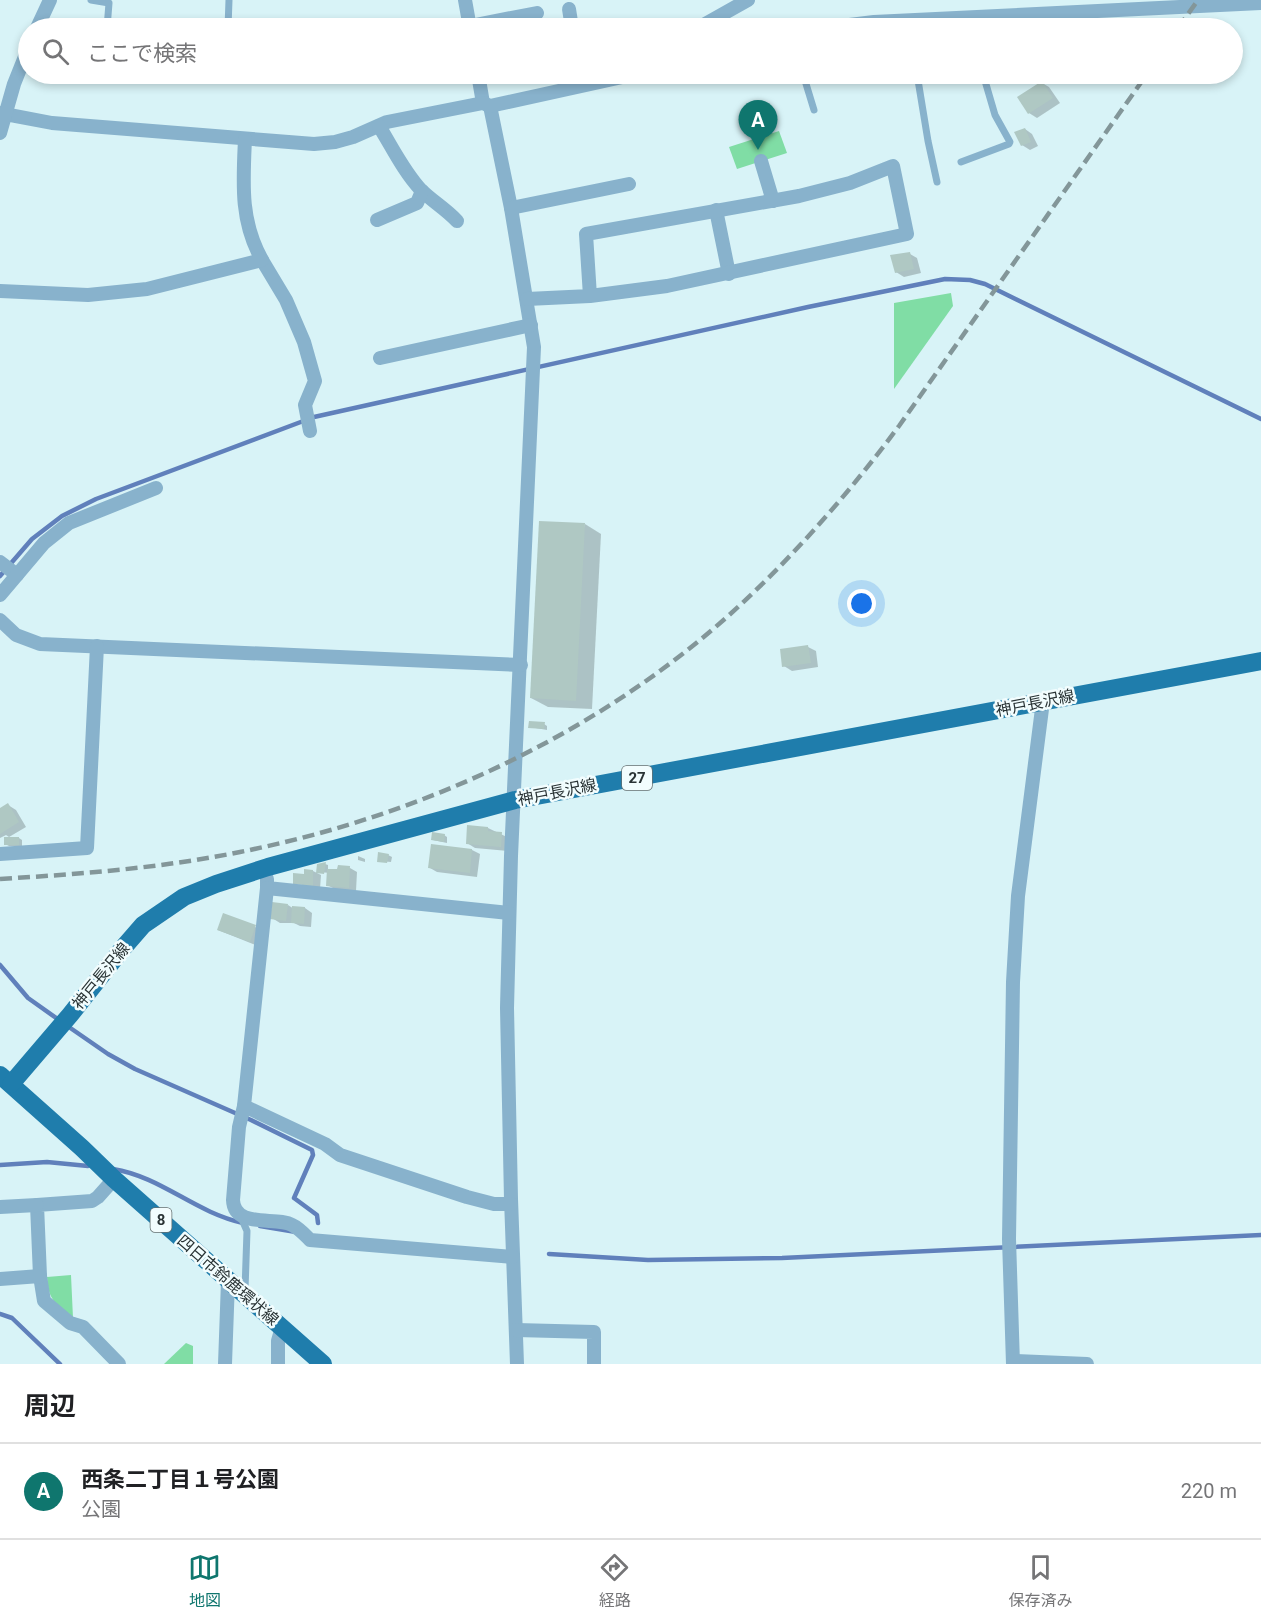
<!DOCTYPE html>
<html lang="ja">
<meta charset="utf-8">
<style>
body{margin:0;font-family:Roboto,"Noto Sans JP",sans-serif;background:#f2f2f2;color:#202124}
.you{position:absolute;left:862px;top:604px;width:21px;height:21px;margin:-15px;border:4px solid #fff;border-radius:50%;background:#1a73e8;box-shadow:0 0 0 9px #1a73e833}
.badge{display:grid;place-items:center;width:39px;height:39px;border-radius:50%;background:#0f766e;color:#fff;font-size:20px;font-weight:700}
.pin{position:absolute;translate:-50% -50px;filter:drop-shadow(0 2px 3px #0008)}
.pin::after{content:'';position:absolute;top:32px;width:21px;height:18px;background:inherit;clip-path:polygon(0 0,100% 0,50% 100%)}
.list{margin:0;padding:0;list-style:none}
h2{display:flex;justify-content:space-between;align-items:center;height:78px;margin:0;padding:0 24px;font-size:26px}
h2 small{font-size:20px;font-weight:400;color:#757577}
.list li{display:grid;grid-template-columns:39px 1fr auto;gap:18px;align-items:center;box-sizing:border-box;height:96px;padding:0 24px;border-top:2px solid #e0e0e0}
.list b{display:block;font-size:22px;white-space:nowrap}
.list p{margin:0;font-size:20px;white-space:nowrap;color:#757577}
.list em{font-size:20px;font-style:normal;color:#757577}
.icon{flex:none;width:33px;height:33px;fill:none;stroke:currentColor;stroke-width:2;stroke-linecap:round;stroke-linejoin:round}
.map{position:relative;flex:none;width:1261px;height:1364px;overflow:hidden}
.search{position:absolute;background:#fff;box-shadow:0 3px 9px #0003;left:18px;right:18px;top:18px;height:66px;display:flex;align-items:center;gap:15px;box-sizing:border-box;padding:0 21px;border-radius:33px;color:#757577;font-size:22px}
.sheet{height:174px;background:#fff}
nav{display:flex;justify-content:space-around;align-items:center;box-sizing:border-box;height:84px;border-top:2px solid #e0e0e0;background:#fff;font-size:16px;color:#757577}
nav a{display:grid;justify-items:center;gap:3px}
nav .on{color:#0f766e}
.map>svg:first-child{display:block}
.green{fill:#80dda5}
.shadow{fill:#0003}
.lines{fill:none;stroke-linecap:round;stroke-linejoin:round}
.stream{stroke:#6080bb;stroke-width:4.5}
.building{fill:#afc8c3}
.lane{stroke:#88b2cc;stroke-width:7}
.street{stroke:#88b2cc;stroke-width:14}
.primary{stroke:#1f7dac;stroke-width:18}
.rail{stroke:#839699;stroke-width:4.5;stroke-dasharray:12 6;stroke-linecap:butt}
.labels{text-anchor:middle;dominant-baseline:central;stroke-width:5;stroke-linejoin:round;paint-order:stroke}
.shield{fill:#f2fdfe;stroke:#657071;stroke-width:1.5}
.shield-label{font-size:15px;font-weight:bold;fill:#293335}
.street-label{font-size:16px;fill:#293335;stroke:#f2fdfe}
</style>
<div class="map">
<svg width="1261" height="1364" viewBox="0 0 1261 1364">
<rect width="100%" height="100%" fill="#d8f3f7"/>
<g class="green">
<path d="M779,131L787,153L737,169L729,147Z"/>
<path d="M951,293L953,306L894,389V303Z"/>
<path d="M71,1275L73,1318C56,1304 48,1300 47,1277Z"/>
<path d="M186,1343L193,1346V1364H164Z"/>
</g>
<g class="shadow">
<path d="M1042,83L1049,87L1060,103L1037,118L1029,113L1019,98Z"/>
<path d="M1025,129L1032,134L1038,146L1030,150L1022,145Z"/>
<path d="M910,254L917,258L921,273L904,277L896,272Z"/>
<path d="M585,524L601,534L592,709L548,707L531,698Z"/>
<path d="M808,647L816,651L818,667L792,671L784,666Z"/>
<path d="M544,724L547,726V730L530,727Z"/>
<path d="M8,805L16,810L26,827L9,837L6,835L0,838V809Z"/>
<path d="M488,828L509,838L508,851L475,848L467,843Z"/>
<path d="M444,835L447,837V843L433,840Z"/>
<path d="M19,838L22,840V846H9L5,844Z"/>
<path d="M432,845L472,850L480,854L477,877L437,872L430,868Z"/>
<path d="M388,855L392,857L391,862L380,861Z"/>
<path d="M358,856L365,859V862L358,860Z"/>
<path d="M325,864L328,865V870L350,868L357,872L356,891L335,889L327,885L331,873L318,872Z"/>
<path d="M313,871L321,875L320,889L302,888L305,875Z"/>
<path d="M288,905L294,909L305,908L312,913L311,927L300,926L294,923H280L272,918Z"/>
<path d="M255,927L263,931L258,946L218,930Z"/>
</g>
<g class="lines">
<g class="stream">
<path d="M0,576L32,539L62,516L96,499L314,417L808,307L945,279L970,280L985,284L1261,419"/>
<path d="M0,965L28,998L59,1020"/>
<path d="M66,1025L108,1054L135,1069L251,1120L312,1150L313,1155L294,1198L317,1215L318,1223"/>
<path d="M0,1165L47,1162L88,1166"/>
<path d="M113,1169C162,1177 194,1212 243,1223"/>
<path d="M260,1226L296,1232"/>
<path d="M549,1254L648,1260L782,1258L1261,1235"/>
<path d="M0,1314L12,1318L60,1364"/>
</g>
</g>
<g class="building">
<path d="M1042,81L1053,98L1028,114L1017,97Z"/>
<path d="M1025,128L1031,142L1021,146L1014,132Z"/>
<path d="M910,252L914,269L895,273L890,255Z"/>
<path d="M539,521L585,523L576,701L530,698Z"/>
<path d="M808,645L811,663L782,667L780,649Z"/>
<path d="M529,721L545,722L544,729L528,728Z"/>
<path d="M8,803L19,822L0,834V808Z"/>
<path d="M467,825L488,827V831L502,832L501,847L466,844Z"/>
<path d="M432,832L445,834L444,842L431,840Z"/>
<rect x="4" y="837" width="15" height="8"/>
<path d="M431,844L472,849L470,873L428,868Z"/>
<path d="M378,852L389,854L387,863L377,862Z"/>
<path d="M326,862L324,874L316,873L317,864Z"/>
<path d="M338,865L350,866L349,888L326,886L327,869H337Z"/>
<path d="M304,869L313,870V886L293,884V873L304,874Z"/>
<path d="M272,902L288,904L286,921L270,919Z"/>
<path d="M292,906L305,907L304,924L291,923Z"/>
<path d="M223,913L256,925L250,942L217,930Z"/>
</g>
<g class="lines">
<g class="lane">
<path d="M91,0L109,3L107,28"/>
<path d="M228,28L229,0"/>
<path d="M803,74L814,110"/>
<path d="M917,74L928,141L937,182"/>
<path d="M1091,74H1095"/>
<path d="M961,162L1009,144L1010,142L995,115L983,74"/>
<path d="M240,1215L247,1231L245,1290"/>
</g>
<g class="street">
<path d="M465,0L470,28"/>
<path d="M569,9L572,28"/>
<path d="M470,26L537,13"/>
<path d="M37,28L50,0"/>
<path d="M698,28L748,0"/>
<path d="M825,28L874,22L1261,3"/>
<path d="M478,74L483,103"/>
<path d="M490,106L511,208L534,347L511,856L507,1008L511,1199L517,1364"/>
<path d="M0,113L52,123L314,144L335,142L353,137L387,122L483,103L490,106L636,74"/>
<path d="M379,126C392,147 404,172 421,190C432,201 446,209 457,221"/>
<path d="M0,133L14,84L28,49"/>
<path d="M761,161L773,201"/>
<path d="M511,208L629,184"/>
<path d="M716,210L729,274"/>
<path d="M377,220L417,203L422,191"/>
<path d="M262,260L286,300L304,342L315,381L305,405L310,431"/>
<path d="M0,291L88,295L147,289L262,260C240,221 243,183 245,139"/>
<path d="M527,299L590,296L667,286L907,234L893,166L850,183L799,196L586,234L590,296"/>
<path d="M380,358L531,325"/>
<path d="M0,562L17,575"/>
<path d="M0,595L44,543L69,523L156,488"/>
<path d="M0,620L16,635L40,644L521,665"/>
<path d="M0,854L87,848L97,646"/>
<path d="M267,879V888L509,913"/>
<path d="M267,888L244,1106L325,1144L340,1155L467,1197L494,1204H511"/>
<path d="M244,1106L239,1127L233,1200C234,1229 277,1216 292,1225C299,1228 305,1235 310,1240L513,1257"/>
<path d="M114,1179L98,1197L92,1201L37,1205L40,1276L44,1301L70,1323L83,1327L119,1364"/>
<path d="M0,1207L37,1205"/>
<path d="M0,1279L40,1276"/>
<path d="M516,1330L594,1332V1364"/>
<path d="M1013,1361L1087,1364"/>
<path d="M225,1364L228,1281"/>
<path d="M278,1364V1341L282,1327"/>
<path d="M1013,1364L1009,1239L1013,982L1018,896L1043,701"/>
</g>
<g class="primary">
<path d="M0,1075L82,1148L114,1179L323,1364"/>
<path d="M11,1084L70,1015L123,948L143,925L184,897L216,884L268,867L515,800L1261,661"/>
</g>
<g class="rail">
<path d="M1178,28L1198,0"/>
<path d="M0,879C81,874 161,868 240,852C430,814 614,727 754,592C807,541 855,485 899,426L1147,74"/>
</g>
</g>
<g class="labels">
<g class="shield">
<rect x="622" y="766" width="30" height="24" rx="4.5"/>
<rect x="150.5" y="1208" width="21" height="24" rx="4.5"/>
</g>
<g class="shield-label">
<text x="637" y="778">27</text>
<text x="161" y="1220">8</text>
</g>
<g class="street-label">
<text transform="translate(1035 703) rotate(-11)">神戸長沢線</text>
<text transform="translate(557 792) rotate(-11)">神戸長沢線</text>
<text transform="translate(101 976) rotate(-51)">神戸長沢線</text>
<text transform="translate(228 1280) rotate(41)">四日市鈴鹿環状線</text>
</g>
</g>
</svg>
<div class="you"></div>
<div class="pin badge" style="left:758px;top:150px">A</div>
<div class="search"><svg class="icon" aria-label="search" viewBox="0 0 24 24"><circle cx="10" cy="10" r="6"/><path d="M15 15l6 6"/></svg>ここで検索</div>
</div>
<section class="sheet">
<h2>周辺<small></small></h2>
<ul class="list">
<li><span class="badge">A</span><div><b>西条二丁目１号公園</b><p>公園</p></div><em>220 m</em></li>
</ul>
</section>
<nav>
<a class="on"><svg class="icon" aria-label="map" viewBox="0 0 24 24"><path d="M3 6l6-2 6 2 6-2v14l-6 2-6-2-6 2zM9 4v14M15 6v14"/></svg>地図</a>
<a><svg class="icon" aria-label="directions" viewBox="0 0 24 24"><path d="M12 3l9 9-9 9-9-9zM9 14v-3h6M13 9l2 2-2 2"/></svg>経路</a>
<a><svg class="icon" aria-label="saved" viewBox="0 0 24 24"><path d="M7 4h10v16l-5-4-5 4z"/></svg>保存済み</a>
</nav>
